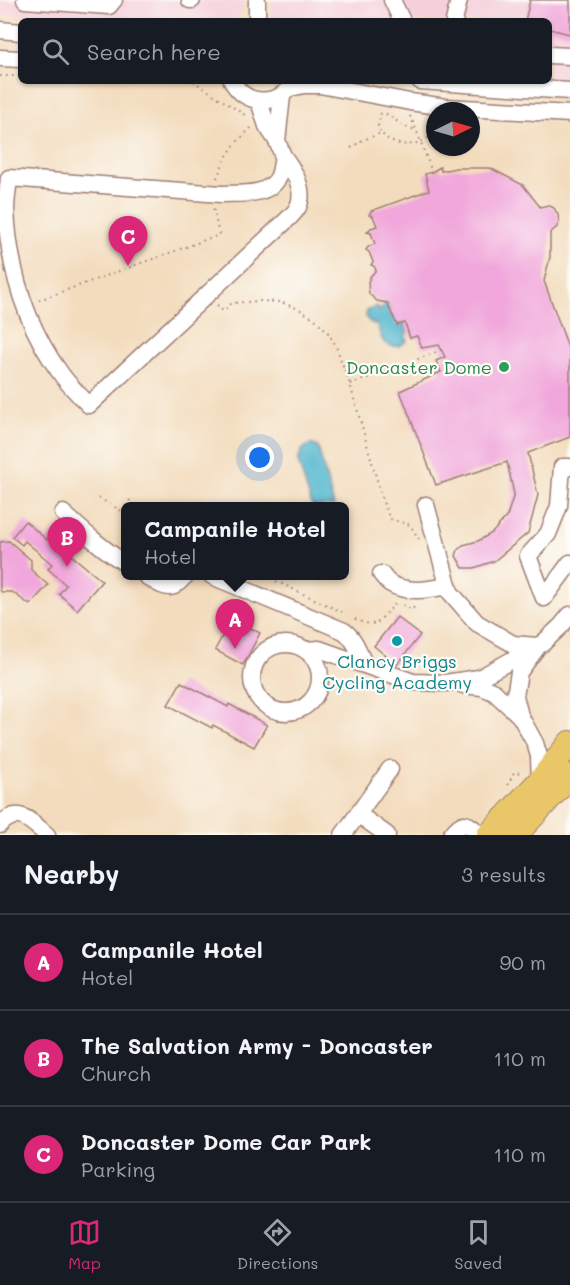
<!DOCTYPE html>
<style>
body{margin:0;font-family:Mali,sans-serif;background:#20242c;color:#f1f3f6}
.compass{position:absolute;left:426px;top:102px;width:54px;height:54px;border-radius:50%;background:#171b24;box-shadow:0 2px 4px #0004;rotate:85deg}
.you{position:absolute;left:260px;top:458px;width:21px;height:21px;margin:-15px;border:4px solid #fff;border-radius:50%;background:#1a73e8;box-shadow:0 0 0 9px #1a73e833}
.badge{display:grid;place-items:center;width:39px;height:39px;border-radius:50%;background:#db2777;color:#fff;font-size:20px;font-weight:700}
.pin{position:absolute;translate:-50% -50px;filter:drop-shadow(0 2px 3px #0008)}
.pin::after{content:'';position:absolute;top:32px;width:21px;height:18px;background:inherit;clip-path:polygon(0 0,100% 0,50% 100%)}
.popup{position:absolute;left:121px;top:502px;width:228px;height:78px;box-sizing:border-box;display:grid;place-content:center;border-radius:9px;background:#171b24;filter:drop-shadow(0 2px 4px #0005);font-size:20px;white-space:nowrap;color:#9ea1a6}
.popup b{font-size:22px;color:#f1f3f6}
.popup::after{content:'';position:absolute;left:50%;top:100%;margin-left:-12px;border:12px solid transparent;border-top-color:#171b24}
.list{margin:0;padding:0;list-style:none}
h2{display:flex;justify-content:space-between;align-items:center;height:78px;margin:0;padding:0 24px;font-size:26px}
h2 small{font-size:20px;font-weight:400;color:#9ea1a6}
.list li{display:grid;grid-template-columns:39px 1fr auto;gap:18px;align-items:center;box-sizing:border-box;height:96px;padding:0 24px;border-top:2px solid #363941}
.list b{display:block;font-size:22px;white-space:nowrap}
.list p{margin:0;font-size:20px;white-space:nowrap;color:#9ea1a6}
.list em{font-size:20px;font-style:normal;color:#9ea1a6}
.icon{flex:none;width:33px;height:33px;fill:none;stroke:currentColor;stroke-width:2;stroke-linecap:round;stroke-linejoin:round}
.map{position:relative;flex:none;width:570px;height:835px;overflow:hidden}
.search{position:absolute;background:#171b24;box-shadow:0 2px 4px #0004;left:18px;right:18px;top:18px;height:66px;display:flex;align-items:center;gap:15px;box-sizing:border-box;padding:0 21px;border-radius:9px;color:#9ea1a6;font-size:22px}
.sheet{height:366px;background:#171b24}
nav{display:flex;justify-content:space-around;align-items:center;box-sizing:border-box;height:84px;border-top:2px solid #363941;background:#171b24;font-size:16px;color:#9ea1a6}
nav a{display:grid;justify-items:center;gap:3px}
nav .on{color:#db2777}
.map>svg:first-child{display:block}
.built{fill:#f5cfda}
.water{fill:#4fb5ce;stroke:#4c6a7c;stroke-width:1.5}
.building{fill:#f1a7db}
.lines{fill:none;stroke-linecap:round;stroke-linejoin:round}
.minor-casing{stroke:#9e7e74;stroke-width:19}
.highway-casing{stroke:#9e7e74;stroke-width:26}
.path{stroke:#9e7e74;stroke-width:2;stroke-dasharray:1.5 4.5;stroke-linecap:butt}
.minor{stroke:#fff;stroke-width:16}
.highway{stroke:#e9c769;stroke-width:24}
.leisure-dot{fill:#2e9e5b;stroke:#fdfcf7;stroke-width:2}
.culture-dot{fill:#0f9aa8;stroke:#fdfcf7;stroke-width:2}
.labels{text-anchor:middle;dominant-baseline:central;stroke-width:4.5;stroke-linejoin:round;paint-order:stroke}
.leisure-label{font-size:18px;fill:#27864d;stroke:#fdfcf7;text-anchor:end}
.culture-label{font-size:18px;fill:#0d838f;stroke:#fdfcf7}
</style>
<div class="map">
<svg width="570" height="835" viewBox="0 0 570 835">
<rect width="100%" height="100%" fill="#fdfcf7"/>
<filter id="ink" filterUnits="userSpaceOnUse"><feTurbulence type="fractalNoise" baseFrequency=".0167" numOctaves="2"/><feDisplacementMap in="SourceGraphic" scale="12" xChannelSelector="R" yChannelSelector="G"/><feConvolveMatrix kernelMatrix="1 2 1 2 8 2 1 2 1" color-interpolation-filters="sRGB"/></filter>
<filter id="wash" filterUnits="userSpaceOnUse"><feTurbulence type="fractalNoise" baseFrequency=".008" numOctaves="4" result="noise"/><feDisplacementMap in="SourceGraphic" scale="24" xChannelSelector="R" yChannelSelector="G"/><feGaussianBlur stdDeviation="1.35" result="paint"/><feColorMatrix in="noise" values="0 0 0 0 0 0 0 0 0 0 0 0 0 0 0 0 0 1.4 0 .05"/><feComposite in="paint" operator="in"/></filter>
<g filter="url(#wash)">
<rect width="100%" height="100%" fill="#f3dcbd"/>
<g class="built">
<path d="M0,0H243V8L238,16L227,21H93L0,14Z"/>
<path d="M270,0H570V91L420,81H549V21H272Z"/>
</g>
<g class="water">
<path d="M387,303L390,308L388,311L389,315L400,316L407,331L405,339L407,340C401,348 387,349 382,339C380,335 379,329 377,325C369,323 363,318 368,309L371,310L374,307L378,306V310L380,311L384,305Z"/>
<path d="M310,444L318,447L334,506H312L298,461L302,450Z"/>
</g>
<g id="blocks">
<g class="building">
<path d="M530,0H570V34L549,29V21H525Z"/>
<path d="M440,167L441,171L456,168H490L523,185L540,207L548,205L554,208L558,215L559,222L557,227L550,233V257L544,281L570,353V437L528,453L538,495L528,533L494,561L474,568H463L456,556L458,550L463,545L478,541L492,533L507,516L514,494L507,462L436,485L400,391L441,372L436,361L445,357L439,345L422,348L417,336L410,338L405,323L397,325L387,303L377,301L369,294L368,282L370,277L376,270L374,266L371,265L373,262L369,252L366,250L368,247L375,244L371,233L367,232L371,228L377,226L373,216L369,215L371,211L429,190L425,174L432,172Z"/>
<path d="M25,521L47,540L53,533L65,544L63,548L102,581L77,610L59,594L66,585L48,569L52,564L25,541L22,545L12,537Z"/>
<path d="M9,541L31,560V570L48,585L30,605L12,592H2L0,590V542Z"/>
<path d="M397,617L420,635L397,665L374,646Z"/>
<path d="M232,618L260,633L243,665L215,650Z"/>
<path d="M181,682L228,707L229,704L267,725L254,747L213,725L212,728L168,705Z"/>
</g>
</g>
</g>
<g filter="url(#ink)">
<use href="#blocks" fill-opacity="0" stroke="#9e7e74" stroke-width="1.5"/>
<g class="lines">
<defs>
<g id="minor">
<path d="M25,0L109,6L114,0"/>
<path d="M190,0H192"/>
<path d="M392,0L402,21"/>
<path d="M257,21V0"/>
<path d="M454,21L459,0"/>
<path d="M0,30L21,32"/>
<path d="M549,55L570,56"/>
<path d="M0,58L21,59"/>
<path d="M232,81C246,107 280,107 294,81"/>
<path d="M420,81L570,91"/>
<path d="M290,88L304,85H320L410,102L446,107L570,114"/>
<path d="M259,101L267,126L277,141L283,156"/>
<path d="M277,141L282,96"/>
<path d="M283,156C293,169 306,190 298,207C296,211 292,215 289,218L89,405C79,395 69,385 61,374C26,326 9,269 6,210C6,200 8,188 9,178L221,194C239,193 270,197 279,176C281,170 282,162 283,156Z"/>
<path d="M570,467H562L559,506L548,534L528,556L544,598L570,563"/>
<path d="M426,505L450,592L477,623L513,644L537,646"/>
<path d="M63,513C83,531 102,549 125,563"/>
<path d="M381,574C384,577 387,582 391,584C408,594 431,589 448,586"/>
<path d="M146,576C153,580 165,590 174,586C178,584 182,579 185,576"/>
<path d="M212,576L344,631C355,639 359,652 364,664"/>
<circle cx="286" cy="678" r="34"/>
<path d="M536,649L519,672L515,696L520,716L535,743L539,756L540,783"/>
<path d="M307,650L319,649L413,682L445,683L479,678L543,643L561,626L570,615"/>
<path d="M463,685L482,687L494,692L520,716"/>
<path d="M358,814L387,835"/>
<path d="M0,825C19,805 31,822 47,835"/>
<path d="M343,835L390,769"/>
<path d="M451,835C465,817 466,824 482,835"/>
</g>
<g id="highway">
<path d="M489,835L540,781L570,743"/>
<path d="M515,835L570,776"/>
</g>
</defs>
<use href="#minor" class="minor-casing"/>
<use href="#highway" class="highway-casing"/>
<g class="path">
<path d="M0,76H21"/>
<path d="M193,81L248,117"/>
<path d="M381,113L378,126L381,133"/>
<path d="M386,114C396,119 403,129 415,129"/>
<path d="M410,116L416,129L432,172"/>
<path d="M351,148L361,141L381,133C385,137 388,140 393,142C407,148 425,143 435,132"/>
<path d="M217,178L225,159L235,144L252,127"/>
<path d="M39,300L219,235L213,207"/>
<path d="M217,305L223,311L232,303L260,301L280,302L299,309L315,319L327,331L335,344L350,384L384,505L390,519L410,525L419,539"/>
<path d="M350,384L372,377L441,350"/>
<path d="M99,498L125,513"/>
<path d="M126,506L132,497"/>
<path d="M265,576L342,612"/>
<path d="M403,605L412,610L415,606"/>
<path d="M355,619L364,623L376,624L396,603"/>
<path d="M508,785L514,772L520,773"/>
</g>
<use href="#minor" class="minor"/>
<use href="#highway" class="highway"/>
</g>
</g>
<circle class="leisure-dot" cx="504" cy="367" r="6"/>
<circle class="culture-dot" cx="397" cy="641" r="6"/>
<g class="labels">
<g class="leisure-label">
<text x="492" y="367">Doncaster Dome</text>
</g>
<g class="culture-label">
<text x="397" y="661">Clancy Briggs<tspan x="397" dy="21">Cycling Academy</tspan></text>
</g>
</g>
</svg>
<svg class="compass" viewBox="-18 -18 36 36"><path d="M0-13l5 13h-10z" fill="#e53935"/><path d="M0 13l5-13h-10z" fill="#9ea1a6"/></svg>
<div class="you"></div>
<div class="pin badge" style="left:235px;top:649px">A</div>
<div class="popup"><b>Campanile Hotel</b>Hotel</div>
<div class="pin badge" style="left:67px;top:567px">B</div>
<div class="pin badge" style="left:128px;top:266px">C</div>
<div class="search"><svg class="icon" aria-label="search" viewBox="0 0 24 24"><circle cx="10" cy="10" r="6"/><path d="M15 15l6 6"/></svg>Search here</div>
</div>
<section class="sheet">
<h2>Nearby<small>3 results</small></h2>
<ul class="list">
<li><span class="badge">A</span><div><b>Campanile Hotel</b><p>Hotel</p></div><em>90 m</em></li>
<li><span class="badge">B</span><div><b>The Salvation Army - Doncaster</b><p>Church</p></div><em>110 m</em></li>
<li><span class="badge">C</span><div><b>Doncaster Dome Car Park</b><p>Parking</p></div><em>110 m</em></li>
</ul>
</section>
<nav>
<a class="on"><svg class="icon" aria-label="map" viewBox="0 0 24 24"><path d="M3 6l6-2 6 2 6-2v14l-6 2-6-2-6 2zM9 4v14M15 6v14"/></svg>Map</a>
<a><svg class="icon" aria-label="directions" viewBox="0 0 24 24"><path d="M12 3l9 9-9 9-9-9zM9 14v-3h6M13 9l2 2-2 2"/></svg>Directions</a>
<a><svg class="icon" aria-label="saved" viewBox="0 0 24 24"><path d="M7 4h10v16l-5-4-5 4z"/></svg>Saved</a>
</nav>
